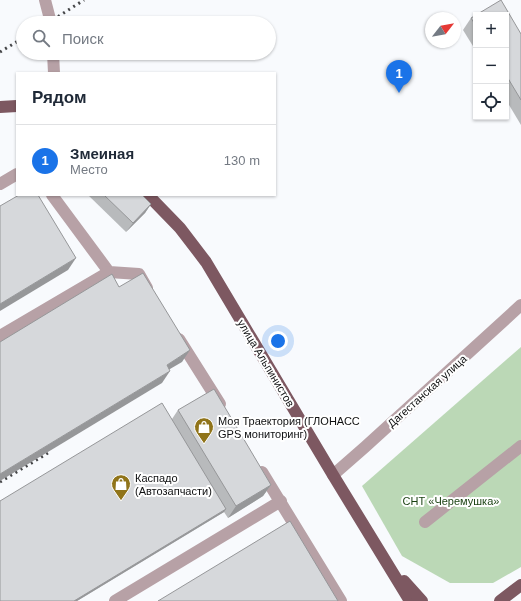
<!DOCTYPE html>
<html lang="ru">
<meta charset="utf-8">
<style>
body{margin:0;font-family:Arial,sans-serif;background:#f6f6f7;color:#1f2937}
.controls{position:absolute;right:12px;top:12px;display:grid;overflow:hidden;border-radius:0px;box-shadow:0 1px 3px #0004}
.controls button{width:36px;height:36px;display:grid;place-items:center;padding:0;border:0;border-bottom:1px solid #e0e1e3;background:#fff;color:#1f2937;font:20px sans-serif}
.compass{position:absolute;left:425px;top:12px;width:36px;height:36px;border-radius:50%;background:#fff;box-shadow:0 1px 3px #0004;rotate:59deg}
.you{position:absolute;left:278px;top:341px;width:14px;height:14px;margin:-10px;border:3px solid #fff;border-radius:50%;background:#1a73e8;box-shadow:0 0 0 6px #1a73e833}
.badge{display:grid;place-items:center;width:26px;height:26px;border-radius:50%;background:#1a73e8;color:#fff;font-size:13px;font-weight:700}
.pin{position:absolute;translate:-50% -33px;filter:drop-shadow(0 1px 2px #0008)}
.pin::after{content:'';position:absolute;top:21px;width:14px;height:12px;background:inherit;clip-path:polygon(0 0,100% 0,50% 100%)}
.list{margin:0;padding:0;list-style:none}
h2{display:flex;justify-content:space-between;align-items:center;height:52px;margin:0;padding:0 16px;font-size:17px}
h2 small{font-size:13px;font-weight:400;color:#747a83}
.list li{display:grid;grid-template-columns:26px 1fr auto;gap:12px;align-items:center;box-sizing:border-box;height:72px;padding:0 16px;border-top:1px solid #e0e1e3}
.list b{display:block;font-size:15px;white-space:nowrap}
.list p{margin:0;font-size:13px;white-space:nowrap;color:#747a83}
.list em{font-size:13px;font-style:normal;color:#747a83}
.icon{flex:none;width:22px;height:22px;fill:none;stroke:currentColor;stroke-width:2;stroke-linecap:round;stroke-linejoin:round}
.map{position:relative;flex:none;width:521px;height:601px;overflow:hidden}
.search{position:absolute;background:#fff;box-shadow:0 1px 3px #0004;left:16px;top:16px;width:260px;height:44px;display:flex;align-items:center;gap:10px;box-sizing:border-box;padding:0 14px;border-radius:22px;color:#747a83;font-size:15px}
.panel{position:absolute;background:#fff;box-shadow:0 1px 3px #0004;left:16px;top:72px;width:260px;height:124px;border-radius:0px}
.map>svg:first-child{display:block}
.green{fill:#bbd8b6}
.lines{fill:none;stroke-linecap:round;stroke-linejoin:round}
.minor{stroke:#b7a1a6;stroke-width:12}
.major{stroke:#7d5861;stroke-width:12}
.rail{stroke:#454648;stroke-width:3;stroke-dasharray:2 4;stroke-linecap:butt}
.wall{fill:#b8babc}
.shaded-wall{fill:#969799}
.building{fill:#d6d8db;stroke:#969799}
.labels{text-anchor:middle;dominant-baseline:central;stroke-width:4;stroke-linejoin:round;paint-order:stroke}
.street-label{font-size:11px;fill:#0f1011;stroke:#fff}
.poi-label{font-size:11px;fill:#0f1011;stroke:#fff;text-anchor:start}
.park-label{font-size:11px;fill:#173f0f;stroke:#fff}
</style>
<div class="map">
<svg width="521" height="601" viewBox="0 0 521 601">
<rect width="100%" height="100%" fill="#f8fafd"/>
<path class="green" d="M521,347V567L493,583H450L402,556L362,486Z"/>
<g class="lines">
<g class="minor">
<path d="M45,0L51,23"/>
<path d="M53,53L54,73"/>
<path d="M0,184L17,174"/>
<path d="M52,195L109,272L139,274L147,288"/>
<path d="M0,336L109,272"/>
<path d="M179,339L220,404"/>
<path d="M262,472L341,601"/>
<path d="M333,475L365,447L521,305"/>
<path d="M425,522L521,446"/>
<path d="M115,601L281,501"/>
</g>
<g class="major">
<path d="M0,107L17,106"/>
<path d="M148,195L180,228L206,262L333,475L410,601"/>
<path d="M404,581L422,601"/>
<path d="M500,601L521,585"/>
</g>
<g class="rail">
<path d="M48,23L84,0"/>
<path d="M0,52L23,38"/>
<path d="M0,482L48,453"/>
</g>
</g>
<g class="wall">
<path d="M476,15V51L463,30L471,18Z"/>
<path d="M506,15L521,34V125L506,100Z"/>
<path d="M88,195H142L151,204L145,213L126,232Z"/>
<path d="M178,410L271,485L263,496L228,518L224,512L77,601H0L172,419Z"/>
</g>
<g class="shaded-wall">
<path d="M151,204L145,213L126,232L133,223Z"/>
<path d="M76,258L68,270L0,311V304Z"/>
<path d="M190,350L182,362L158,376L167,365Z"/>
<path d="M170,371L162,383L0,481V474Z"/>
<path d="M271,485L263,496L228,518L236,506Z"/>
<path d="M226,509L224,512L77,601H74Z"/>
</g>
<g class="building">
<path d="M501,0L521,34V100L506,75V15H476Z"/>
<path d="M476,15V26L471,18Z"/>
<path d="M19,195H38L76,258L0,304V206Z"/>
<path d="M104,195H142L151,204L133,223Z"/>
<path d="M143,273L190,350L167,365L170,371L0,474V342L112,274L119,287Z"/>
<path d="M214,389L271,485L236,506L178,410Z"/>
<path d="M162,403L226,509L74,601H0V501Z"/>
<path d="M290,521L338,601H158Z"/>
</g>
<defs>
<symbol id="shop-pin" viewBox="-11 -11 22 30"><path d="M0 17L-7.5 6A9.5 9.5 0 1 1 7.5 6Z" fill="#90741a" stroke="#fff"/><path d="M-5-2.5h2.3a2.7 3.5 0 0 1 5.4 0H5L5.5 6h-11ZM-1.5-2.5h3a1.5 2.3 0 0 0-3 0Z" fill="#fff"/></symbol>
</defs>
<g fill-rule="evenodd">
<use href="#shop-pin" x="193" y="416" width="22" height="30"/>
<use href="#shop-pin" x="110" y="473" width="22" height="30"/>
</g>
<g class="labels">
<g class="street-label">
<text transform="translate(266 363) rotate(59)">улица Альпинистов</text>
<text transform="translate(427 391) rotate(-42)">Дагестанская улица</text>
</g>
<g class="poi-label">
<text x="218" y="421">Моя Траектория (ГЛОНАСС<tspan x="218" dy="13">GPS мониторинг)</tspan></text>
<text x="135" y="478">Каспадо<tspan x="135" dy="13">(Автозапчасти)</tspan></text>
</g>
<g class="park-label">
<text x="451" y="501">СНТ «Черемушка»</text>
</g>
</g>
</svg>
<div class="controls">
<button>+</button>
<button>−</button>
<button><svg class="icon" aria-label="locate" viewBox="0 0 24 24"><circle cx="12" cy="12" r="6"/><path d="M12 2v4M12 18v4M2 12h4M18 12h4"/></svg></button>
</div>
<svg class="compass" viewBox="-18 -18 36 36"><path d="M0-13l5 13h-10z" fill="#e53935"/><path d="M0 13l5-13h-10z" fill="#747a83"/></svg>
<div class="you"></div>
<div class="pin badge" style="left:399px;top:93px">1</div>
<div class="search"><svg class="icon" aria-label="search" viewBox="0 0 24 24"><circle cx="10" cy="10" r="6"/><path d="M15 15l6 6"/></svg>Поиск</div>
<section class="panel">
<h2>Рядом<small></small></h2>
<ul class="list">
<li><span class="badge">1</span><div><b>Змеиная</b><p>Место</p></div><em>130 m</em></li>
</ul>
</section>
</div>
